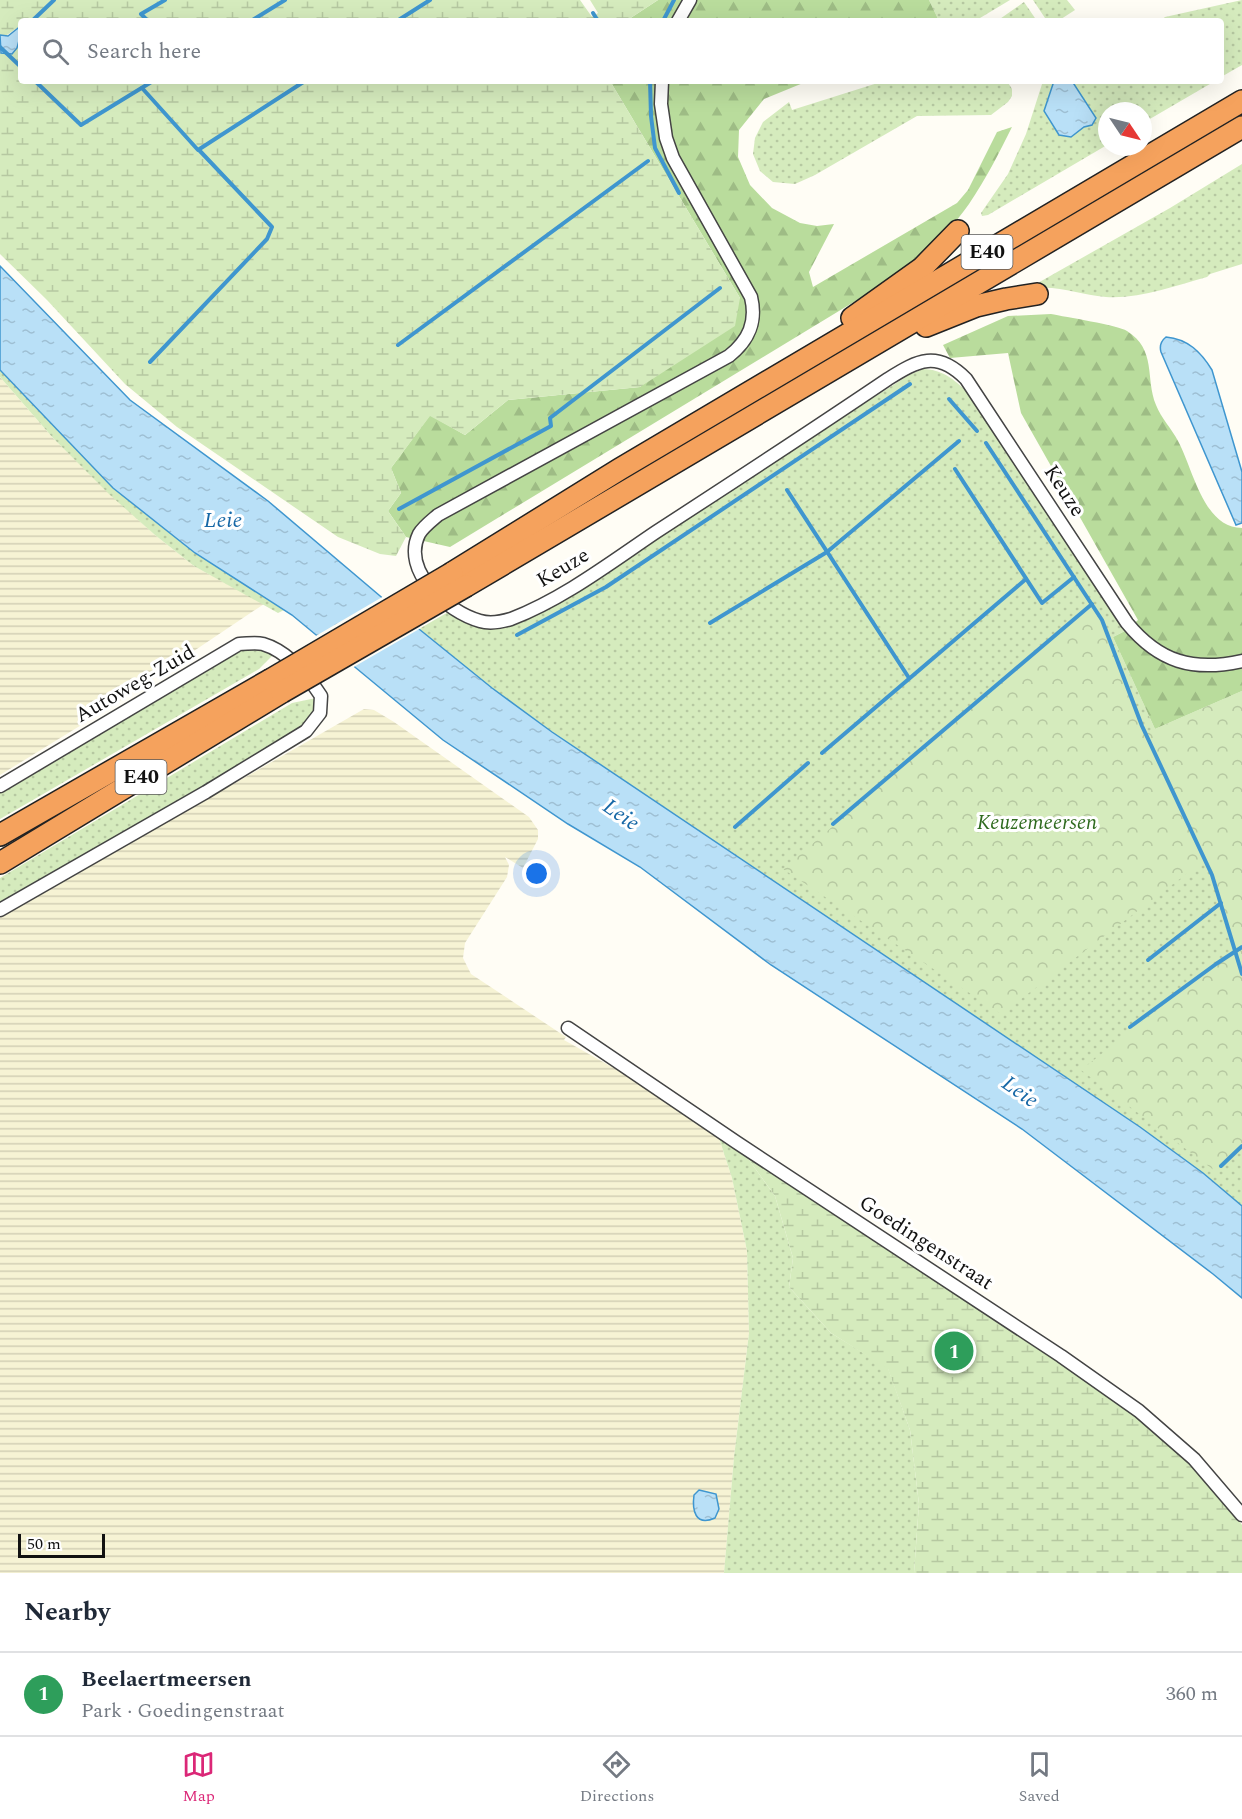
<!DOCTYPE html>
<meta charset="utf-8">
<style>
body{margin:0;font-family:Spectral,serif;background:#f6f6f7;color:#1f2937}
.compass{position:absolute;left:1098px;top:102px;width:54px;height:54px;border-radius:50%;background:#fff;box-shadow:0 6px 24px #0002;rotate:125deg}
.scale{position:absolute;left:18px;bottom:15px;width:87px;box-sizing:border-box;padding-left:6px;border:3px solid #111;border-top:0;font-size:16px;line-height:21px;white-space:nowrap;color:#111;-webkit-text-stroke:4px #fff;paint-order:stroke}
.you{position:absolute;left:537px;top:874px;width:21px;height:21px;margin:-15px;border:4px solid #fff;border-radius:50%;background:#1a73e8;box-shadow:0 0 0 9px #1a73e833}
.badge{display:grid;place-items:center;width:39px;height:39px;border-radius:50%;background:#db2777;color:#fff;font-size:20px;font-weight:700}
.pin{position:absolute;translate:-50% -50%;border:3px solid #fff;box-shadow:0 2px 6px #0006}
.list{margin:0;padding:0;list-style:none}
h2{display:flex;justify-content:space-between;align-items:center;height:78px;margin:0;padding:0 24px;font-size:26px}
h2 small{font-size:20px;font-weight:400;color:#747a83}
.list li{display:grid;grid-template-columns:39px 1fr auto;gap:18px;align-items:center;box-sizing:border-box;height:84px;padding:0 24px;border-top:2px solid #e0e1e3}
.list b{display:block;font-size:22px;white-space:nowrap}
.list p{margin:0;font-size:20px;white-space:nowrap;color:#747a83}
.list em{font-size:20px;font-style:normal;color:#747a83}
.icon{flex:none;width:33px;height:33px;fill:none;stroke:currentColor;stroke-width:2;stroke-linecap:round;stroke-linejoin:round}
.map{position:relative;flex:none;width:1242px;height:1573px;overflow:hidden}
.search{position:absolute;background:#fff;box-shadow:0 6px 24px #0002;left:18px;right:18px;top:18px;height:66px;display:flex;align-items:center;gap:15px;box-sizing:border-box;padding:0 21px;border-radius:6px;color:#747a83;font-size:22px}
.sheet{height:162px;background:#fff}
nav{display:flex;justify-content:space-around;align-items:center;box-sizing:border-box;height:84px;border-top:2px solid #e0e1e3;background:#fff;font-size:16px;color:#747a83}
nav a{display:grid;justify-items:center;gap:3px}
nav .on{color:#db2777}
.map>svg:first-child{display:block}
.farmland{fill:url(#farmland-rules)}
.grass{fill:url(#grass-dots)}
.forest{fill:url(#forest-firs)}
.wetland{fill:url(#wetland-marsh)}
.park{fill:url(#park-crowns)}
.water{fill:url(#water-ripples);stroke:#3f96cf;stroke-width:1.5}
.pier{fill:#fffdf5}
.lines{fill:none;stroke-linecap:round;stroke-linejoin:round}
.stream{stroke:#3f96cf;stroke-width:4}
.minor-casing{stroke:#444;stroke-width:15}
.motorway-casing{stroke:#222;stroke-width:24}
.minor{stroke:#fff;stroke-width:12}
.motorway{stroke:#f5a25d;stroke-width:21}
.motorway-bridge-casing{stroke:#222;stroke-width:24;stroke-linecap:butt}
.motorway-bridge{stroke:#f5a25d;stroke-width:21}
.labels{text-anchor:middle;dominant-baseline:central;stroke-width:6;stroke-linejoin:round;paint-order:stroke}
.shield{fill:#fff;stroke:#585858;stroke-width:1.5}
.shield-label{font-size:20px;font-weight:bold;fill:#111}
.street-label{font-size:21px;fill:#111;stroke:#fff}
.park-label{font-size:21px;font-style:italic;fill:#2f6b1f;stroke:#fff}
.water-label{font-size:22px;font-style:italic;fill:#1768a6;stroke:#fff}
</style>
<div class="map">
<svg width="1242" height="1573" viewBox="0 0 1242 1573">
<defs>
<pattern id="farmland-rules" width="6" height="5" patternUnits="userSpaceOnUse" patternTransform="scale(1.5)"><rect width="6" height="5" fill="#f6f3d4"/><path d="M0 2.5h6" fill="none" stroke="#d2cfb5"/></pattern>
<pattern id="grass-dots" width="8" height="8" patternUnits="userSpaceOnUse" patternTransform="scale(1.5)"><rect width="8" height="8" fill="#d5ebbd"/><path d="M2 2h.1M6 6h.1" fill="none" stroke="#b6c8a1" stroke-width="1.8" stroke-linecap="round"/></pattern>
<pattern id="forest-firs" width="22" height="20" patternUnits="userSpaceOnUse" patternTransform="scale(1.5)"><rect width="22" height="20" fill="#b9dc9c"/><path d="M5 1l3.5 6h-7zM16 11l3.5 6h-7z" fill="#9ebc85"/></pattern>
<pattern id="wetland-marsh" width="20" height="14" patternUnits="userSpaceOnUse" patternTransform="scale(1.5)"><rect width="20" height="14" fill="#d5ebbd"/><path d="M1 5h8M5 5V1M11 12h8M15 12V8" fill="none" stroke="#b6c8a1"/></pattern>
<pattern id="park-crowns" width="20" height="18" patternUnits="userSpaceOnUse" patternTransform="scale(1.5)"><rect width="20" height="18" fill="#d5ebbd"/><path d="M2 6a3 3 0 1 1 6 0M12 15a3 3 0 1 1 6 0" fill="none" stroke="#b6c8a1"/></pattern>
<pattern id="water-ripples" width="26" height="14" patternUnits="userSpaceOnUse" patternTransform="scale(1.5)"><rect width="26" height="14" fill="#b9e0f7"/><path d="M2 4q2-2 4 0t4 0M15 11q2-2 4 0t4 0" fill="none" stroke="#9ebfd3"/></pattern>
</defs>
<rect width="100%" height="100%" fill="#fffdf5"/>
<g class="farmland">
<path d="M0,377L53,438L110,494L155,535L194,566L264,604L109,708L0,775Z"/>
<path d="M364,709L374,710L394,722L529,817L538,830V839L523,868L505,857L509,865L507,877L465,943L463,958L471,974L566,1037L564,1040L651,1089L719,1138L732,1178L747,1251L749,1333L734,1457L724,1573H0V918Z"/>
</g>
<g class="grass">
<path d="M929,0H1010L975,21H939Z"/>
<path d="M1033,0H1067L1075,10L1058,21H1047Z"/>
<path d="M1242,0V65L1221,77V21H1160L1165,17Z"/>
<path d="M1024,2L1037,21H997Z"/>
<path d="M884,81H1007L1012,89V96L1008,102L991,115L917,116L815,175L795,184L773,182L760,171L753,154L755,138L763,122L789,102L792,110Z"/>
<path d="M1043,81H1215L1143,123V111H1107V145L988,215L982,216L981,213L1008,174L1026,134Z"/>
<path d="M1242,164V264L1210,274L1207,277C1174,286 1140,299 1106,297C1080,295 1063,286 1036,288V284L1170,208Z"/>
<path d="M923,369C945,370 956,381 971,396L1125,631L1113,637L1155,729L1242,691V1206L1203,1173L1140,1127L552,732L492,688L419,629L450,611L499,627L698,509L909,375Z"/>
<path d="M0,370L113,488L195,553L284,610L278,613L194,566L155,535L110,495L53,438L0,377Z"/>
<path d="M259,648L274,654L259,669L0,819V792L241,650Z"/>
<path d="M316,698L315,711L303,727L203,787L0,904V878L292,703Z"/>
<path d="M719,1138L744,1153L775,1196L793,1258L789,1287L831,1333L888,1368L910,1430L919,1504L914,1573H724L734,1457L749,1333L747,1251L732,1178Z"/>
</g>
<g class="forest">
<path d="M658,0H929L939,21H626Z"/>
<path d="M610,81H808L764,99L739,130L738,157L750,185L772,208L800,223L817,226L834,224L809,272L813,287L957,203L968,190L997,132L1012,127C999,153 986,179 969,204C953,227 932,246 913,266L450,547L406,537L388,511L401,493L391,468L430,415L465,435L508,400L640,387L740,298Z"/>
<path d="M1051,314C1065,317 1118,325 1127,331C1157,350 1145,378 1156,405C1161,418 1172,429 1178,441C1193,468 1203,528 1242,528V691L1155,729L1113,637L1125,631L1138,620L1021,413L1008,353L950,358L943,345L1008,316Z"/>
</g>
<g class="wetland">
<path d="M0,0H580L592,17L598,13L590,0H658L626,21H21V31L17,28L4,37L0,35Z"/>
<path d="M21,33V81H610L740,298L735,326L640,387L508,400L465,435L430,416L391,468L401,493L388,511L406,537L396,556L380,554L338,537L177,427L125,384L47,300L0,254V52L12,54L17,48Z"/>
<path d="M744,1153L1104,1389L1211,1480L1242,1525V1573H914L919,1504L910,1430L888,1369L831,1333L789,1287L793,1258L775,1196Z"/>
</g>
<path class="park" d="M1092,604L1102,620L1146,733L1242,691V1146L1215,1171L1081,1070L1216,964L1236,951L1212,875L1205,860L1001,1014L783,869Z"/>
<g class="water">
<path d="M18,28L21,33L17,48L12,54L1,53L0,35L8,36Z"/>
<path d="M1054,81H1072L1096,118L1092,125L1084,127L1071,137L1059,135L1044,111Z"/>
<path d="M0,266L130,400L268,501L419,629L492,688L552,732L1140,1127L1203,1173L1242,1206V1298L1213,1274L1022,1129L771,965L640,867L568,824L443,740L292,615L195,553L113,488L0,370Z"/>
<path d="M1166,337C1188,339 1201,352 1212,370L1242,472V523L1236,525L1161,352C1159,345 1161,341 1166,337Z"/>
<path d="M699,1490L716,1494L719,1509L715,1518C695,1527 692,1510 694,1495Z"/>
</g>
<path class="pier" d="M384,596L421,628L352,668L314,637Z"/>
<g class="lines">
<g class="stream">
<path d="M593,13L598,21"/>
<path d="M32,21L54,0"/>
<path d="M148,21L141,14L165,0"/>
<path d="M251,21L285,0"/>
<path d="M397,21L430,0"/>
<path d="M663,21L674,0"/>
<path d="M0,47L21,67"/>
<path d="M35,81L81,125L153,81"/>
<path d="M650,81L651,116L655,148L679,193"/>
<path d="M142,88L198,150L305,81"/>
<path d="M398,345L648,161"/>
<path d="M150,362L267,239L272,227L199,150"/>
<path d="M949,399L977,431"/>
<path d="M986,443L1102,620L1142,726L1212,875L1242,974"/>
<path d="M955,469L1042,603L1074,577"/>
<path d="M787,490L909,678"/>
<path d="M399,509L551,426L550,418L720,288"/>
<path d="M710,623L827,552L959,441"/>
<path d="M517,635L606,587L910,384"/>
<path d="M822,753L1026,579"/>
<path d="M833,824L1092,604"/>
<path d="M735,827L808,763"/>
<path d="M1148,960L1221,903"/>
<path d="M1130,1027L1216,964L1242,947"/>
<path d="M1221,1166L1242,1146"/>
</g>
<defs>
<g id="minor">
<path d="M678,21L690,0"/>
<path d="M662,81L661,104L666,138L673,158L751,297C757,322 749,340 729,356L438,515C431,521 423,527 419,534C401,571 447,612 480,621C490,624 501,622 511,619C563,599 610,563 656,532C733,482 811,431 888,379C918,360 937,350 966,379L1127,623C1159,662 1193,672 1242,661"/>
<path d="M0,786L239,644C247,644 255,642 263,644C287,651 308,676 321,696L320,713L306,731L206,792L0,910"/>
<path d="M568,1028L736,1142L1061,1356L1139,1411L1194,1459L1242,1515"/>
</g>
<g id="motorway">
<path d="M852,318L922,268L958,231"/>
<path d="M926,326L976,306L1006,299L1037,294"/>
<path d="M452,573L620,469L1242,101"/>
<path d="M466,586L1242,127"/>
<path d="M0,835L270,680"/>
<path d="M0,863L282,692"/>
</g>
</defs>
<use href="#minor" class="minor-casing"/>
<use href="#motorway" class="motorway-casing"/>
<use href="#minor" class="minor"/>
<use href="#motorway" class="motorway"/>
<defs>
<g id="motorway-bridge">
<path d="M270,680L452,573"/>
<path d="M282,692L466,586"/>
</g>
</defs>
<use href="#motorway-bridge" class="motorway-bridge-casing"/>
<use href="#motorway-bridge" class="motorway-bridge"/>
</g>
<g class="labels">
<g class="shield">
<rect x="961.5" y="235" width="51" height="34" rx="4.5"/>
<rect x="115.5" y="760" width="51" height="34" rx="4.5"/>
</g>
<g class="shield-label">
<text x="987" y="252">E40</text>
<text x="141" y="777">E40</text>
</g>
<g class="street-label">
<text transform="translate(1064 491) rotate(57)">Keuze</text>
<text transform="translate(563 568) rotate(-31)">Keuze</text>
<text transform="translate(135 684) rotate(-30)">Autoweg-Zuid</text>
<text transform="translate(926 1243) rotate(33)">Goedingenstraat</text>
</g>
<g class="park-label">
<text x="1037" y="823">Keuzemeersen</text>
</g>
<g class="water-label">
<text x="223" y="520">Leie</text>
<text transform="translate(621 815) rotate(34)">Leie</text>
<text transform="translate(1020 1092) rotate(35)">Leie</text>
</g>
</g>
</svg>
<svg class="compass" viewBox="-18 -18 36 36"><path d="M0-13l5 13h-10z" fill="#e53935"/><path d="M0 13l5-13h-10z" fill="#747a83"/></svg>
<div class="scale">50 m</div>
<div class="you"></div>
<div class="pin badge" style="left:954px;top:1351px;background:#2e9e5b">1</div>
<div class="search"><svg class="icon" aria-label="search" viewBox="0 0 24 24"><circle cx="10" cy="10" r="6"/><path d="M15 15l6 6"/></svg>Search here</div>
</div>
<section class="sheet">
<h2>Nearby<small></small></h2>
<ul class="list">
<li><span class="badge" style="background:#2e9e5b">1</span><div><b>Beelaertmeersen</b><p>Park · Goedingenstraat</p></div><em>360 m</em></li>
</ul>
</section>
<nav>
<a class="on"><svg class="icon" aria-label="map" viewBox="0 0 24 24"><path d="M3 6l6-2 6 2 6-2v14l-6 2-6-2-6 2zM9 4v14M15 6v14"/></svg>Map</a>
<a><svg class="icon" aria-label="directions" viewBox="0 0 24 24"><path d="M12 3l9 9-9 9-9-9zM9 14v-3h6M13 9l2 2-2 2"/></svg>Directions</a>
<a><svg class="icon" aria-label="saved" viewBox="0 0 24 24"><path d="M7 4h10v16l-5-4-5 4z"/></svg>Saved</a>
</nav>
